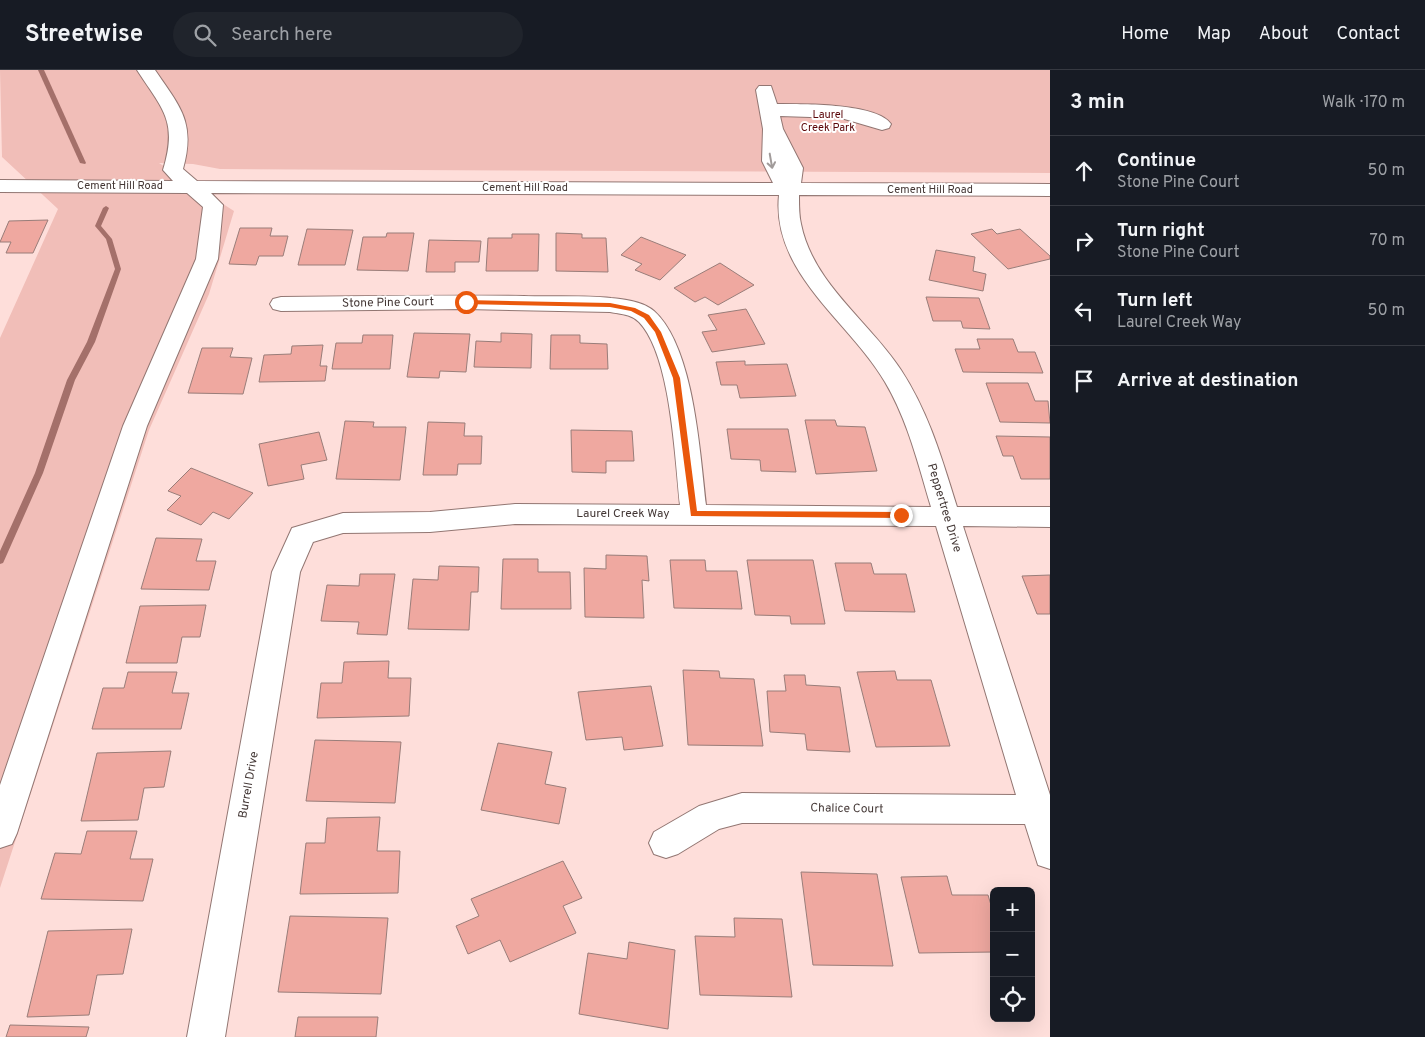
<!DOCTYPE html>
<meta charset="utf-8">
<style>
body{margin:0;font-family:Overpass,sans-serif;background:#20242c;color:#f1f3f6}
.controls{position:absolute;right:15px;bottom:15px;display:grid;overflow:hidden;border-radius:8px;box-shadow:0 5px 20px #0002}
.controls button{width:45px;height:45px;display:grid;place-items:center;padding:0;border:0;border-bottom:1px solid #363941;background:#171b24;color:#f1f3f6;font:25px sans-serif}
.stop{position:absolute;width:15px;height:15px;margin:-11px;border:4px solid #ea580c;border-radius:50%;background:#fff}
.stop.end{background:#ea580c;border-color:#fff;box-shadow:0 1px 5px #0008}
.list{margin:0;padding:0;list-style:none}
h2{display:flex;justify-content:space-between;align-items:center;height:65px;margin:0;padding:0 20px;font-size:21px}
h2 small{font-size:16px;font-weight:400;color:#9ea1a6}
.list li{display:grid;grid-template-columns:32px 1fr auto;gap:15px;align-items:center;box-sizing:border-box;height:70px;padding:0 20px;border-top:1px solid #363941}
.list b{display:block;font-size:19px;white-space:nowrap}
.list p{margin:0;font-size:16px;white-space:nowrap;color:#9ea1a6}
.list em{font-size:16px;font-style:normal;color:#9ea1a6}
.icon{flex:none;width:28px;height:28px;fill:none;stroke:currentColor;stroke-width:2;stroke-linecap:round;stroke-linejoin:round}
.map{position:relative;flex:none;width:1050px;height:967px;overflow:hidden}
header{display:flex;align-items:center;gap:30px;box-sizing:border-box;height:70px;padding:0 25px;background:#171b24;border-bottom:1px solid #363941}
header strong{font-size:24px}
nav{display:flex;gap:28px;margin-inline-start:auto;font-size:18px}
.search{width:350px;height:45px;background:#20242c;display:flex;align-items:center;gap:12px;box-sizing:border-box;padding:0 18px;border-radius:28px;color:#9ea1a6;font-size:19px}
main{display:flex}
aside{flex:1;background:#171b24}
.map>svg:first-child{display:block}
.green{fill:#f1beb8}
.lines{fill:none;stroke-linecap:round;stroke-linejoin:round}
.stream{fill:#a4706a;fill-rule:evenodd}
.building{fill:#efa8a0;stroke:#997d79}
.minor-casing{stroke:#927672;stroke-width:2}
.minor{fill:#fff;fill-rule:evenodd}
.oneway{stroke:#a19b9a}
.route{fill:#ea580c}
.labels{text-anchor:middle;dominant-baseline:central;stroke-width:4;stroke-linejoin:round;paint-order:stroke}
.far-park-label{font-size:11px;fill:#5a0508;stroke:#fff}
.far-street-label{font-size:11px;fill:#433735;stroke:#fff}
.street-label{font-size:12px;fill:#433735;stroke:#fff}
</style>
<header>
<strong>Streetwise</strong>
<div class="search"><svg class="icon" aria-label="search" viewBox="0 0 24 24"><circle cx="10" cy="10" r="6"/><path d="M15 15l6 6"/></svg>Search here</div>
<nav><a>Home</a><a>Map</a><a>About</a><a>Contact</a></nav>
</header>
<main>
<div class="map">
<svg width="1050" height="967" viewBox="0 0 1050 967">
<rect width="100%" height="100%" fill="#fededa"/>
<path class="green" d="M0,0H1050V103L220,99L193,94L159,93L234,141L209,224L149,360L0,818V268L58,139L2,87Z"/>
<g class="lines">
<g class="stream">
<path d="M38,0H44L86,93L85,94L80,93Z"/>
<path d="M106,136L109,138L101,156L112,169L121,199L95,272L75,310L43,403L4,491L3,493L0,494V481L35,403L67,310L87,272L115,199L106,169L95,156L103,138Z"/>
</g>
</g>
<g class="building">
<path d="M48,150L33,183H6L11,172H0L9,151Z"/>
<path d="M240,158H272L270,166H288L283,186H259L256,195L229,194Z"/>
<path d="M307,159L353,160L345,195H298Z"/>
<path d="M992,159L997,164L1020,159L1050,186V189L1008,199L971,164Z"/>
<path d="M387,163H414L408,201L357,200L363,167H386Z"/>
<path d="M556,163L582,164V168H606L608,202L556,201Z"/>
<path d="M512,164H539L538,201H486L488,168H512Z"/>
<path d="M641,167L686,185L660,210L635,200L642,194L621,185Z"/>
<path d="M429,170L481,171L479,192H455V202H426Z"/>
<path d="M936,180L975,187L973,201L986,204L983,221L929,210Z"/>
<path d="M720,193L754,215L718,235L705,227L695,232L674,218Z"/>
<path d="M926,227L979,228L990,259L963,258L961,251H933Z"/>
<path d="M746,239L765,274L712,282L702,262L717,260L708,245Z"/>
<path d="M414,263L470,264L466,302L440,301L439,308L407,307Z"/>
<path d="M501,263L532,264L531,298L474,297L476,271L501,272Z"/>
<path d="M363,265H393L390,299H332L336,273H362Z"/>
<path d="M551,265H580V273L607,274L608,299H550Z"/>
<path d="M977,269H1013L1018,282H1035L1043,303L963,302L955,279H980Z"/>
<path d="M323,275L320,296H327L325,311L259,312L264,285L291,284L292,276Z"/>
<path d="M202,278H233L230,287L252,288L243,324L188,323Z"/>
<path d="M745,291V295L787,294L796,326L740,328L737,315H721L716,292Z"/>
<path d="M986,313H1028L1035,331H1048L1050,353L1000,352Z"/>
<path d="M805,350H835L837,356L865,357L877,401L816,404Z"/>
<path d="M345,351L374,352L373,357H406L400,410L336,409Z"/>
<path d="M428,352L465,353L464,366H482L481,394H458L457,405H423Z"/>
<path d="M727,359H788L796,402L761,401L760,390L731,389Z"/>
<path d="M571,360L632,361L634,391H606V403L572,402Z"/>
<path d="M319,362L327,390L301,395L304,409L268,416L259,374Z"/>
<path d="M996,366L1050,367V409H1021L1013,386H1003Z"/>
<path d="M191,398L253,423L229,449L213,442L201,455L167,440L181,426L168,421Z"/>
<path d="M156,468L202,469L196,491H216L209,520L141,519Z"/>
<path d="M606,485L647,486L649,511L642,510L644,548L585,547L584,498L606,499Z"/>
<path d="M503,489H538V502H570L571,539H501Z"/>
<path d="M670,490H705L706,501H737L742,539L674,538Z"/>
<path d="M747,490H813L825,554H791L790,546L755,545Z"/>
<path d="M835,493H871L874,504H906L915,542L845,541Z"/>
<path d="M439,496L479,497L478,522H471L469,560L408,559L413,509L438,510Z"/>
<path d="M360,504H395L387,565L357,564L359,552L321,551L327,515L359,516Z"/>
<path d="M1050,505V544H1037L1022,506Z"/>
<path d="M206,535L200,567H182L177,593H126L140,536Z"/>
<path d="M389,591L388,608H411L409,646L317,648L321,613H342L344,592Z"/>
<path d="M683,600L719,601L720,608L754,609L763,676L688,675Z"/>
<path d="M895,601L897,610H931L950,676L876,677L857,602Z"/>
<path d="M128,602H177L172,623H189L181,659H92L103,618H124Z"/>
<path d="M784,605H805L806,615L840,617L850,682L807,680L805,664L770,662L767,621H786Z"/>
<path d="M651,616L663,676L624,680L622,667L586,670L578,622Z"/>
<path d="M315,670L401,672L395,733L306,731Z"/>
<path d="M498,673L552,682L545,714L566,718L559,754L481,740Z"/>
<path d="M171,681L164,717L144,718L138,750L81,751L97,683Z"/>
<path d="M380,747L377,781H400L398,823L300,824L306,773H325L327,748Z"/>
<path d="M87,761H137L130,789H153L143,831L41,829L55,783L81,784Z"/>
<path d="M563,791L582,828L563,836L576,863L510,892L500,870L468,884L456,856L479,846L471,829Z"/>
<path d="M801,802L877,804L893,896L813,895Z"/>
<path d="M947,806L952,825H988L994,845V882L919,883L901,807Z"/>
<path d="M290,846L388,848L381,924L278,922Z"/>
<path d="M734,848L782,849L792,927L700,925L695,866L735,867Z"/>
<path d="M132,859L123,904L97,905L89,945L27,947L48,861Z"/>
<path d="M629,872L675,880L668,959L579,944L588,883L627,889Z"/>
<path d="M298,947H378L376,967H295Z"/>
<path d="M10,955L89,957L86,967H6Z"/>
</g>
<g class="lines">
<defs>
<path id="minor" d="M137,0H155C180,37 196,52 183,99L197,111L773,113L762,91L763,59L756,20L759,16H771L777,34C801,34 877,33 891,54L889,58L882,60L841,48L780,46L783,59L803,98L801,113L1050,114V126L799,125V128C799,136 799,146 801,154C813,214 870,252 901,300C929,343 942,389 957,437H1050V457L963,456L1050,725V799L1038,795L1025,754L742,753L719,759L678,784L666,788L654,784L649,773L654,762L699,736L742,723L1016,725L936,456L515,454L430,462L343,463L313,472L300,502L225,967H187L272,502L292,458L343,443L430,442L515,434L680,435C675,389 671,285 639,252C631,244 620,244 610,242L466,239L281,241L273,239L270,234L273,229L281,227C362,226 443,225 524,226C552,227 582,225 611,228C624,229 644,232 654,241C694,277 700,383 706,435L931,437C918,394 908,351 885,312C850,252 771,203 779,125L211,123L223,135L218,189L147,356L17,763L12,774L0,778V715L123,356L196,189L203,137L187,123L0,122V110L173,111L163,100C178,51 163,40 137,0Z"/>
</defs>
<use href="#minor" class="minor-casing"/>
<use href="#minor" class="minor"/>
</g>
<defs><path id="oneway-shaft" d="M-6 0H5M1.5-3L5.5 0L1.5 3" fill="none" stroke-width="1.6" stroke-linecap="round" stroke-linejoin="round" transform="scale(1.25)"/></defs>
<use class="oneway" href="#oneway-shaft" transform="translate(771 91) rotate(80)"/>
<path class="route" d="M466,230L610,233L635,238L649,245L661,262L680,308L697,441L901,442L905,445L901,448L691,446L673,308L655,262L644,248L631,241L610,237L464,234Z"/>
<g class="labels">
<g class="far-park-label">
<text x="828" y="45">Laurel<tspan x="828" dy="13">Creek Park</tspan></text>
</g>
<g class="far-street-label">
<text x="120" y="116">Cement Hill Road</text>
<text x="525" y="118">Cement Hill Road</text>
<text x="930" y="120">Cement Hill Road</text>
</g>
<g class="street-label">
<text transform="translate(388 233) rotate(-1)">Stone Pine Court</text>
<text transform="translate(944 438) rotate(73)">Peppertree Drive</text>
<text x="623" y="444">Laurel Creek Way</text>
<text transform="translate(249 715) rotate(-80)">Burrell Drive</text>
<text transform="translate(847 739) rotate(1)">Chalice Court</text>
</g>
</g>
</svg>
<div class="controls">
<button>+</button>
<button>−</button>
<button><svg class="icon" aria-label="locate" viewBox="0 0 24 24"><circle cx="12" cy="12" r="6"/><path d="M12 2v4M12 18v4M2 12h4M18 12h4"/></svg></button>
</div>
<div class="stop" style="left:466px;top:232px"></div>
<div class="stop end" style="left:901px;top:445px"></div>
</div>
<aside>
<h2>3 min<small>Walk · 170 m</small></h2>
<ul class="list">
<li><svg class="icon" aria-label="ahead" viewBox="0 0 24 24"><path d="M12 20V5M6 11l6-6 6 6"/></svg><div><b>Continue</b><p>Stone Pine Court</p></div><em>50 m</em></li>
<li><svg class="icon" aria-label="right" viewBox="0 0 24 24"><path d="M7 20v-9h11M14 6l5 5-5 5"/></svg><div><b>Turn right</b><p>Stone Pine Court</p></div><em>70 m</em></li>
<li><svg class="icon" aria-label="left" viewBox="0 0 24 24"><path d="M17 20v-9H6M10 6l-5 5 5 5"/></svg><div><b>Turn left</b><p>Laurel Creek Way</p></div><em>50 m</em></li>
<li><svg class="icon" aria-label="arrive" viewBox="0 0 24 24"><path d="M6 21V4h12l-3 4 3 4H6"/></svg><div><b>Arrive at destination</b></div></li>
</ul>
</aside>
</main>
